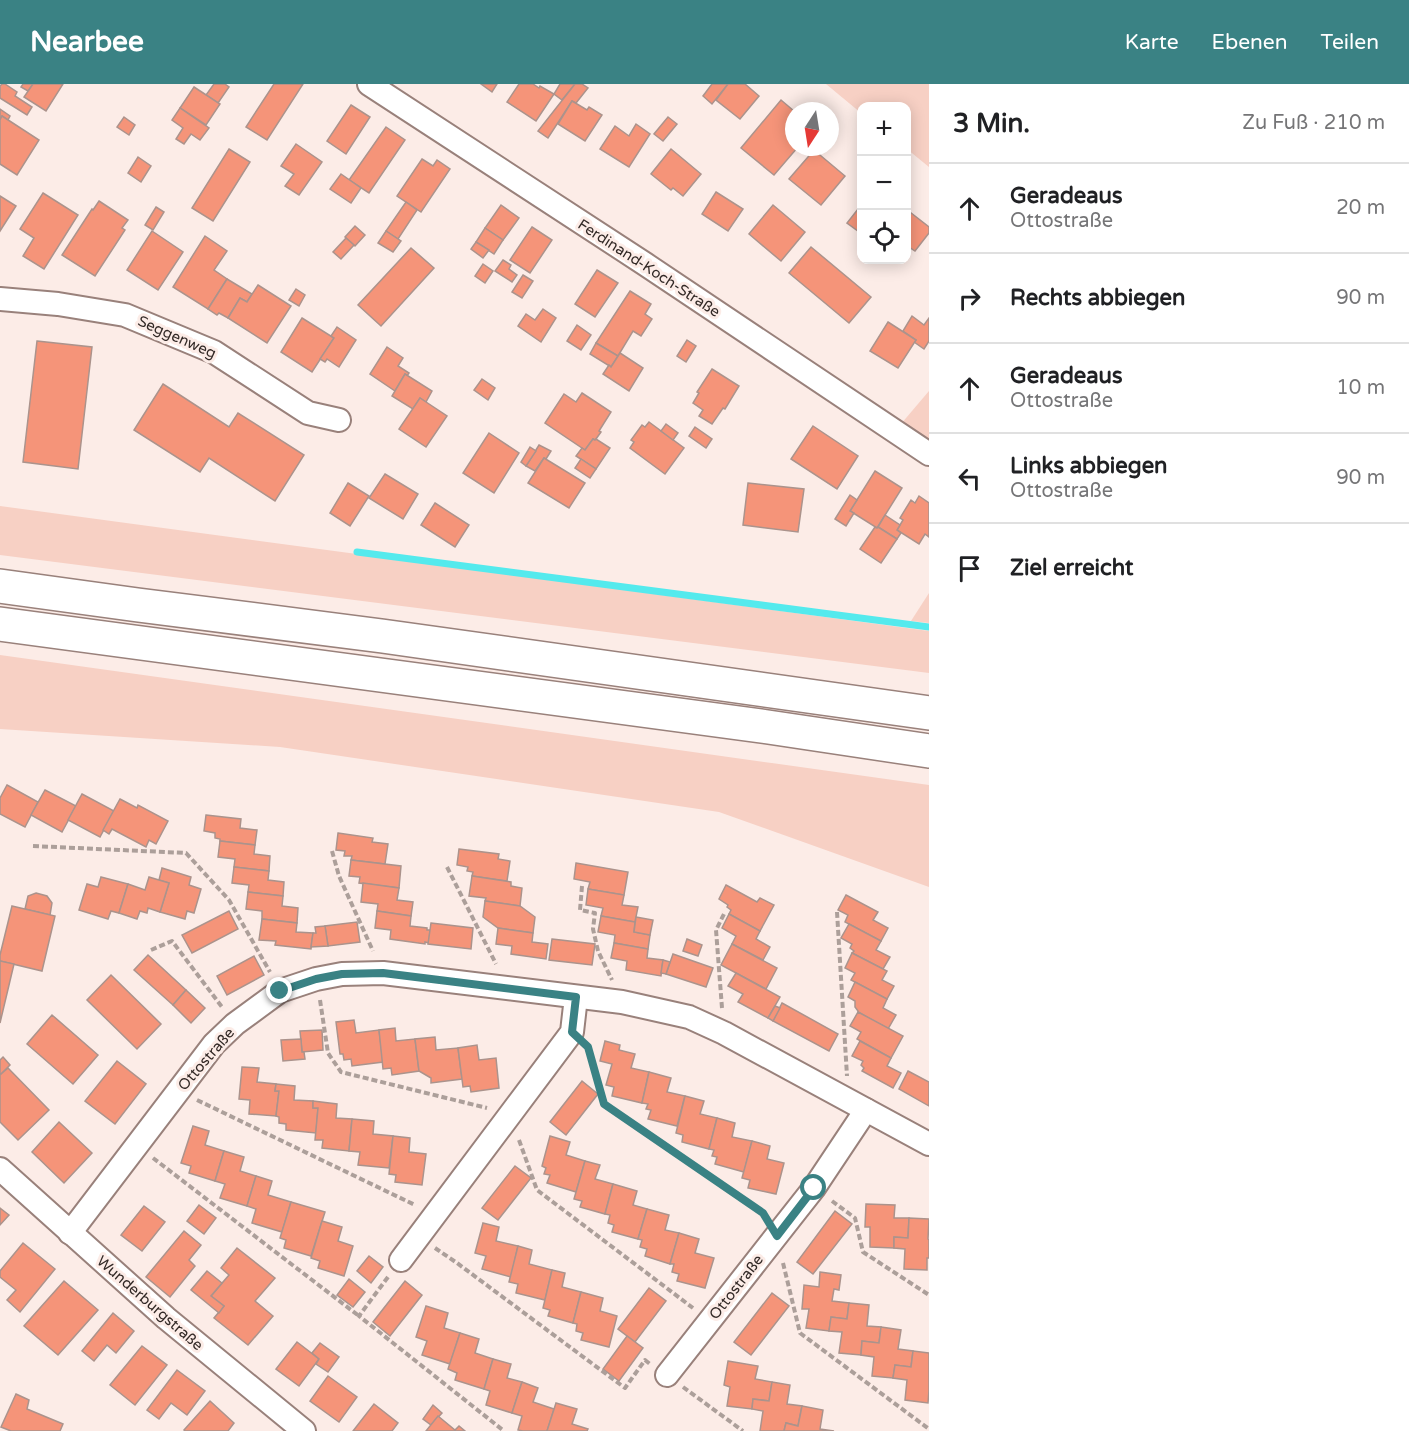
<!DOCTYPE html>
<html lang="de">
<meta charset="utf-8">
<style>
body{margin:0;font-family:"Varela Round",sans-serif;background:#f2f2f2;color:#202124}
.controls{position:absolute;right:18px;top:18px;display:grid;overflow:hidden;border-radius:12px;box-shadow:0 3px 15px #0003}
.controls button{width:54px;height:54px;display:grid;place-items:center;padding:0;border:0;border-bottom:2px solid #e0e0e0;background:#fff;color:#202124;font:30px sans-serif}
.compass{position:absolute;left:785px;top:18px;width:54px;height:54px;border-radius:50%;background:#fff;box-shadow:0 3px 15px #0003;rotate:192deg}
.stop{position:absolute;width:18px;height:18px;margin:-14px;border:4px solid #3a8284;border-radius:50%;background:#fff}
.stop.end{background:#3a8284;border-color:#fff;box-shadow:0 2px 6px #0008}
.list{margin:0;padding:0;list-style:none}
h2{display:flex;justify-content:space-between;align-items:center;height:78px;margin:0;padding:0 24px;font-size:26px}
h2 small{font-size:20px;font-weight:400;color:#757577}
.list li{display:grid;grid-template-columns:39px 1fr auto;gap:18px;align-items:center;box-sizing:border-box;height:90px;padding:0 24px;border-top:2px solid #e0e0e0}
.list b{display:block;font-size:22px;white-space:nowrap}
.list p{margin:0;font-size:20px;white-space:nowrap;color:#757577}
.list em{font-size:20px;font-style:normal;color:#757577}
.icon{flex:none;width:33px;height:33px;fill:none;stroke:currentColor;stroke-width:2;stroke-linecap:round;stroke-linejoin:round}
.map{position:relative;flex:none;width:929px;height:1347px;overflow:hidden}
header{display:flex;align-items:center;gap:36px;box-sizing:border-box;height:84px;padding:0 30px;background:#3a8284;color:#fff}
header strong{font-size:28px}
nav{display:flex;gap:33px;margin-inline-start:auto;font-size:21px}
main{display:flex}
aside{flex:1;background:#fff}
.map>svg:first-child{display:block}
.green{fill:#f7d0c4}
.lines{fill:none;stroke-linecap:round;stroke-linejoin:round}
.stream{stroke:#54eaed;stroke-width:7}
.building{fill:#f59479;stroke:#ab938c;stroke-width:1.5}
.minor-casing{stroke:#99817b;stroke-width:26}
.highway-casing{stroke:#99817b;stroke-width:36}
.path{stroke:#ac9f9a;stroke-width:4;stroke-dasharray:6 3;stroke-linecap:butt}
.minor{stroke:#fff;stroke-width:22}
.highway{stroke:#fff;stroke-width:33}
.route{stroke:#3a8284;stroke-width:8}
.labels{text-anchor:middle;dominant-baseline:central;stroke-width:6;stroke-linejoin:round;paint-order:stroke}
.street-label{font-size:15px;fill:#322926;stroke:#fcece7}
</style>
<header>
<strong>Nearbee</strong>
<nav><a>Karte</a><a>Ebenen</a><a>Teilen</a></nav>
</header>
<main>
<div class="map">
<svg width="929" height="1347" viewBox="0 0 929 1347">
<rect width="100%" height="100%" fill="#fcece7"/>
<g class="green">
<path d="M826,0H929V83L907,65L906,22H862L861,29Z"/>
<path d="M929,307V370L895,347Z"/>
<path d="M0,422L929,547V589L0,471Z"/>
<path d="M929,509V539L911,537Z"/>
<path d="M0,571L929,701V803L719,728L280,663L0,645Z"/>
</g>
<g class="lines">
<path class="stream" d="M357,468L929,543"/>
</g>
<g class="building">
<path d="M2,0H5L17,8L15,12L32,23L27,31L0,14V2Z"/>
<path d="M23,0H33L28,7L21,3Z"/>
<path d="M33,0H63L46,27L24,13Z"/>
<path d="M214,0H225L229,3L218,19L206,11Z"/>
<path d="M274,0H303L267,56L246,43Z"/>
<path d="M481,0H497L492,8Z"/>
<path d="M519,0H533L539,4L540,2L554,10L536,37L507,18Z"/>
<path d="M560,0H575L562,16L554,10Z"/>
<path d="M575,0H582L588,4L576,19L572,17L548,54L538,47Z"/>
<path d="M712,0H728L712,20L703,12Z"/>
<path d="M728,0H745L759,12L740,35L716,16Z"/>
<path d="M194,3L220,20L206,41L180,24Z"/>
<path d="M781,16L794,27V63H798L774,91L741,64Z"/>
<path d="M572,17L587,26L589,23L602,31L585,57L558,40Z"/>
<path d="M351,21L370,33L346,70L327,57Z"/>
<path d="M180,24L209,44L200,56L191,50L184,60L176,55L183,44L172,36Z"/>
<path d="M0,25L10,32L8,36L2,32L0,36Z"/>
<path d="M2,32L39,56L17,91L0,80V36Z"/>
<path d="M124,33L135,41L129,51L117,43Z"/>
<path d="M668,33L677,40L663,57L654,50Z"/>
<path d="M636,40L650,50L629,83L600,65L615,42L629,52Z"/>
<path d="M386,43L405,56L369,109L349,96Z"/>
<path d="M296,60L322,78L299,111L285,102L294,90L281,82Z"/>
<path d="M229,65L250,78L213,137L192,124Z"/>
<path d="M671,65L701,90L683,112L673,104L671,106L651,90Z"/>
<path d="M814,66L845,92L821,121L789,95Z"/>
<path d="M138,73L151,82L141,98L128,89Z"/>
<path d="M422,75L433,82L437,76L450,85L421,128L397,112Z"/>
<path d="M341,90L361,104L351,119L330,105Z"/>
<path d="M716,108L743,125L728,147L702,130Z"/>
<path d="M43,109L78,131L44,185L23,172L34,154L20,145Z"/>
<path d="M0,112L16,122L0,147Z"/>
<path d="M99,117L128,136L122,144L125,146L95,192L62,171L92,125L93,126Z"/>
<path d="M406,118L417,126L398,155L386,147Z"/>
<path d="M862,120V150L847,139Z"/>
<path d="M501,121L519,134L503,156L485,144Z"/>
<path d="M773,121L805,148L781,177L749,150Z"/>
<path d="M156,123L164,128L153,146L145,141Z"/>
<path d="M906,125L929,143V149L915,167L906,161Z"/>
<path d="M355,142L365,151L355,162L345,153Z"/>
<path d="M532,143L552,156L530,189L510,176Z"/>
<path d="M485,144L503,156L494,170L476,158Z"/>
<path d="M152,147L183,168L158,206L127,186Z"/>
<path d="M386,147L401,157L393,168L378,159Z"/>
<path d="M205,152L227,167L214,186L227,195L208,225L173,203Z"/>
<path d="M346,154L354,161L341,175L333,168Z"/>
<path d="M476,158L489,166L483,174L471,165Z"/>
<path d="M811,163L871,213L849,239L789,189Z"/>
<path d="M411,164L434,184L381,242L358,221Z"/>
<path d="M503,176L511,181L509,185L517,191L512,198L495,187Z"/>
<path d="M483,180L493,187L485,199L475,192Z"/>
<path d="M597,186L618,199L595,233L575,220Z"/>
<path d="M523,191L533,197L522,214L512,208Z"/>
<path d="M227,195L252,210L247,218L240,214L228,234L219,229L217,231L208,225Z"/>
<path d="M258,201L291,222L267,259L228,234L240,214L247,218Z"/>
<path d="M296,205L305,211L299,222L289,216Z"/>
<path d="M630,207L651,220L645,230L652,235L641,252L633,247L618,272L596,259Z"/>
<path d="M543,225L556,234L541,258L518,242L526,230L535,236Z"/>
<path d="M912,232L924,241L929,234V257L924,265L914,258L916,256L903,247Z"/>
<path d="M302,234L334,254L312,288L281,268Z"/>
<path d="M888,238L916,256L898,284L870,267Z"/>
<path d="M577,241L591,251L581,266L567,257Z"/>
<path d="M337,243L356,256L339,283L327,275L325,278L320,275L334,254L331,252Z"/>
<path d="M687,256L696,262L686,278L677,272Z"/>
<path d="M37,257L92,263L78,385L23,378Z"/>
<path d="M596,259L618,272L611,283L590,270Z"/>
<path d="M387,263L403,274L398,282L409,289L407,292L405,290L395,307L370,290Z"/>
<path d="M620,269L643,284L629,307L603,290L609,281L611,283Z"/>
<path d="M712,285L739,302L725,325L723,324L712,340L699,332L703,326L693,319L699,309L697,308Z"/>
<path d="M405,290L432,307L426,318L420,314L413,325L392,312Z"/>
<path d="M482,295L495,304L488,316L474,306Z"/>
<path d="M163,300L229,343L238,329L304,371L275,417L209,374L200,388L134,346Z"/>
<path d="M582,309L611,328L599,347L601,348L596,355L595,356L593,355L585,366L545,339L564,310L576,318Z"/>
<path d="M420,314L447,332L426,363L399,345Z"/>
<path d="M649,338L684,364L665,390L630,364L634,358L631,356L642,341L645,343Z"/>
<path d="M666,340L678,349L673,356L661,347Z"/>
<path d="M813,342L858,372L837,405L791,375Z"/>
<path d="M695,343L712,355L706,364L689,352Z"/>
<path d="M489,349L519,369L494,409L463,389Z"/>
<path d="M593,355L595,356L596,355L610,364L596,385L576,372L582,364L585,366Z"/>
<path d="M539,361L551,367L546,375L544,374L535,387L526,382Z"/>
<path d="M530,363L536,367L526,382L521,378Z"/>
<path d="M544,374L585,399L569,424L528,399Z"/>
<path d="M581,375L596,385L590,394L575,384Z"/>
<path d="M875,387L902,404L877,444L850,427Z"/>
<path d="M385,390L418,410L403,435L369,414Z"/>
<path d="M348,399L369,412L350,442L330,429Z"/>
<path d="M748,399L804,405L798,448L743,441Z"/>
<path d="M850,411L857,416L850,427L854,429L846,442L835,435Z"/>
<path d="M919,412L929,419V453L925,450L919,460L897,446L903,436L900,434L911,416L915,419Z"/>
<path d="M435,419L469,441L455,463L421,441Z"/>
<path d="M885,431L900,441L897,446L901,449L897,455L878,443Z"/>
<path d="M875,443L877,444L878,443L897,455L881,479L860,465Z"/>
<path d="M7,701L38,718L25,743L0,730V714Z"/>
<path d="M45,706L76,722L62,748L31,731Z"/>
<path d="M82,710L114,727L100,753L68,736Z"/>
<path d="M120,715L137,724L138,721L168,737L156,760L149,756L146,763L112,745L109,750L103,746Z"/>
<path d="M206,731L241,735L240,744L257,746L255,761L220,757V755L215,754V749L204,747Z"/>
<path d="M338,749L373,754L372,758L388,760L385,780L351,776L352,772H344L345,767L336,766Z"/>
<path d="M220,757L255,761L254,770L270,772L269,787L234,783L235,775L218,773Z"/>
<path d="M459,765L499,770L498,775L510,777L507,797L472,792L473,788L467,787L468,783L457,781Z"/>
<path d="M351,776L401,782L399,804L359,799L360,793L349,792Z"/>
<path d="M576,779L628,788L624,811L588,805L590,798L574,795Z"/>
<path d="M234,783L269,787L268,796L284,798L283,812L248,808L249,801L232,799Z"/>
<path d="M162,784L191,793L189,801L201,805L194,829L187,827L185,835L160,828L169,799L159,796Z"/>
<path d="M472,792L511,798V802L522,804L520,822L485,817L486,814L469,812Z"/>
<path d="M101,793L128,800L119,829L111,827L108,835L79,826L87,800L98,803Z"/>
<path d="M149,793L169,799L160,828L148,824L147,829L140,827L137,835L119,829L128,800L145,806Z"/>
<path d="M363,799L399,804L397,816L413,818L411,832L377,827L378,820L361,818Z"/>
<path d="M726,801L757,818L760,814L774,821L760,847L729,830L731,826L727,823L728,821L719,815Z"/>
<path d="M588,805L624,811L622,821L638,823L635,838L601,832L603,824L586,821Z"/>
<path d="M248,808L283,812L282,822L298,824L297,839L262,835V827L246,825Z"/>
<path d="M36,809L47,812L52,819L50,831L25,825L28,812Z"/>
<path d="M846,811L878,828L873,836L888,844L881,857L845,838L848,831L838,826Z"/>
<path d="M485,817L520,822L535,833L533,849L498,844L483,833Z"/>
<path d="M12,822L55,832L42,887L0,877V871Z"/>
<path d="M229,827L238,845L192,869L182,851Z"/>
<path d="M377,827L411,832L410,842L427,844V846H430L429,859L425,858V860L390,855L391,846L375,844Z"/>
<path d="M729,830L760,847L756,855L770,863L763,876L732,860L736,852L722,844Z"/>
<path d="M601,832L635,838L634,848L650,851L648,865L614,859L615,851L598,848Z"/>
<path d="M636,833L653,836L650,851L634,848Z"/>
<path d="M262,835L297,839L296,848L313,849L311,865L275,861L276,857L259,856Z"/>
<path d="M357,838L360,858L328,862L325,842Z"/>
<path d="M431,839L473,844L471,865L428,860Z"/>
<path d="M849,840L881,857L876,866L890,873L883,885L852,869L854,867L850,864L852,860L841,854Z"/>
<path d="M325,842L328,862L311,863L313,849H316L315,843Z"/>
<path d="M498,844L533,849L532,858L548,860L546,875L511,870L512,862L496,860Z"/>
<path d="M552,855L595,860L592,881L549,876Z"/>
<path d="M687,855L702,861L698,872L683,867Z"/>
<path d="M614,859L648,865L647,874L663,876L661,892L626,886L627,877L611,874Z"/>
<path d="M732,860L777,884L766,905L721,881Z"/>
<path d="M852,869L887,887L882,896L894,902L887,915L851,896L855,889L845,884Z"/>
<path d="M673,870L713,884L706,903L666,890Z"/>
<path d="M148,871L186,906L173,921L134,886Z"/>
<path d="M254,872L264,891L227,911L217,892Z"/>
<path d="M663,876L670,878L666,890L661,889Z"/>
<path d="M0,877L14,880L0,939Z"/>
<path d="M736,889L780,913L768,934L738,918L743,910L728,902Z"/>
<path d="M111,891L161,940L137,965L87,916Z"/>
<path d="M855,898L887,915L883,924L896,931L888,945L858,928V927L855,923V917L848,913Z"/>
<path d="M186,906L205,924L191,939L173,921Z"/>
<path d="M782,919L838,950L829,967L773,937Z"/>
<path d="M775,922L780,924L773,937L768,934Z"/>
<path d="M858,928L903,952L891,974L857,955L861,948L850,942Z"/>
<path d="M52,931L98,971L73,1000L27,960Z"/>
<path d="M354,936L356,949L379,946L383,978L352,982L351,975L344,976L343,970H340L336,938Z"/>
<path d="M395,944L396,957L415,955L419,987L392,991L391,984L383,985L379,946Z"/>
<path d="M322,946L323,966L302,968L300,947Z"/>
<path d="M435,953L436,966L458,964L462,995L431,999V994L419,987L415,955Z"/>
<path d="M301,955L302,968H304L305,975L283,977L281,956Z"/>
<path d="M605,957L620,961L619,966L635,970L631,984L649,988L642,1019L612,1012L614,1003L606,1001L612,980L600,977Z"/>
<path d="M860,957L891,974L887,982L901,989L893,1004L862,987L864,984L861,981L863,977L852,972Z"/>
<path d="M477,961L479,976L496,974L499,1004L471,1008L470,1002L463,1003L458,964Z"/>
<path d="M3,973L10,981L0,991V976Z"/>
<path d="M117,977L146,1000L115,1040L85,1017Z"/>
<path d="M242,983L259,984L257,998L276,1000L275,1007H279L276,1032L249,1030L250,1016L239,1015Z"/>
<path d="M8,984L49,1026L18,1056L0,1038V991Z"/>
<path d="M908,987L929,998V1022L899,1005Z"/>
<path d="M649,988L671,994L667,1008L685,1012L677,1042L648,1035L651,1026L646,1025L648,1020L642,1019Z"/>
<path d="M582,997L598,1010L566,1051L550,1038Z"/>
<path d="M276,1000L295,1002L294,1016L313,1017V1024H318L316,1049L286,1046V1040L279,1039V1033L276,1032L279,1007H275Z"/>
<path d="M685,1012L704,1017L700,1030L717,1034L709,1065L682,1058L683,1051L676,1049Z"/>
<path d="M313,1017L337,1020L336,1034L352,1035L349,1067L322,1064L323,1056H315L318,1024H313Z"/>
<path d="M717,1034L735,1039L732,1053L752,1057L744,1088L715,1080L717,1073L712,1072L714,1066L709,1065Z"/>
<path d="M352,1035L374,1037L373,1050L393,1052L389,1084L358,1081L360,1068L349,1067Z"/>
<path d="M59,1038L92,1069L64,1099L32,1068Z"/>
<path d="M193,1042L209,1047L205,1061L224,1067L215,1097L189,1089L191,1082L181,1079Z"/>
<path d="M393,1052L410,1054L409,1068L426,1070L422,1101L395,1098L396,1091L389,1090Z"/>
<path d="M550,1052L570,1058L566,1071L585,1077L576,1108L547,1099L550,1091L544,1090L546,1084L542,1082Z"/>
<path d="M752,1057L770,1062L767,1075L784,1079L776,1110L748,1104L750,1096L742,1094Z"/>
<path d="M224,1067L244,1073L240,1087L256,1092L247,1122L220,1114L225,1100L215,1097Z"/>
<path d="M585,1077L600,1081L595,1095L613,1100L605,1130L580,1123L582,1117L574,1115Z"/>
<path d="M515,1082L531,1094L498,1136L482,1124Z"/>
<path d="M256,1092L272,1097L268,1111L291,1118L282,1148L252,1139L256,1125L247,1122Z"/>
<path d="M613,1100L637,1107L633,1121L647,1125L638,1155L612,1148L614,1141L608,1139L610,1131L605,1130Z"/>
<path d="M291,1118L325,1128L311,1172L284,1164L286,1156L280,1154Z"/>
<path d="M866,1120L895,1121L894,1134H909L908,1154L894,1153V1164L870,1163V1143H865Z"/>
<path d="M199,1121L216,1134L204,1150L187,1137Z"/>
<path d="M144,1122L165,1138L142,1167L121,1151Z"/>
<path d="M0,1124L9,1131L0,1141Z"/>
<path d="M647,1125L669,1131L665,1146L679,1149L670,1180L645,1172L647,1165L640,1163L642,1156L638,1155Z"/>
<path d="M835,1127L852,1140L813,1190L797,1178Z"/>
<path d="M909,1134L929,1135L928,1155L929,1156V1174H927V1186L904,1185L905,1165L894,1164V1153L908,1154Z"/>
<path d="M322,1137L342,1143L338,1157L353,1162L344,1192L318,1184L320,1177L311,1174Z"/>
<path d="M483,1139L499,1143L496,1157L518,1162L511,1193L482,1185L486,1172L475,1169Z"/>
<path d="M184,1147L201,1161L189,1176L195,1182L170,1213L146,1193Z"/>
<path d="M679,1149L699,1155L695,1169L714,1174L705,1204L677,1197L679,1190L672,1188L674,1180H670Z"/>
<path d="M23,1159L55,1185L20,1228L7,1216L16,1206L0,1193V1187Z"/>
<path d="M518,1162L532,1166L529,1180L552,1186L545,1216L516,1209L518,1200L509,1198Z"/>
<path d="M237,1164L275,1194L255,1217L273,1232L248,1261L214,1234L224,1222L211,1212L229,1191L221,1184Z"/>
<path d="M369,1172L383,1183L371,1199L357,1187Z"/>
<path d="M552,1186L565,1189L562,1203L581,1208L573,1239L548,1232L550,1226L543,1224Z"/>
<path d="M207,1187L222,1199L211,1212L224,1222L219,1229L191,1206Z"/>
<path d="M820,1188L841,1191L839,1206L834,1205L832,1217L849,1219L847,1235L831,1233L829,1247L806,1244L809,1225H802L804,1201L819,1203Z"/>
<path d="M349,1195L365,1208L353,1223L337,1211Z"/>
<path d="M64,1197L98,1226L58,1271L24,1242Z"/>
<path d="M405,1197L422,1211L390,1252L373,1238Z"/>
<path d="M649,1204L666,1217L635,1258L618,1245Z"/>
<path d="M581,1208L603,1214L600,1227L617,1232L609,1263L581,1256L583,1249L576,1247L577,1240L573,1239Z"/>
<path d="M772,1209L789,1222L751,1271L734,1258Z"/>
<path d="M849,1219L869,1221L867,1242L881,1243L879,1259L862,1257L861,1271L839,1269L842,1248L829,1247L831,1233L847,1235Z"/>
<path d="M426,1222L448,1229L444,1244L460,1249L450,1280L422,1271L427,1257L416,1253Z"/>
<path d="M113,1229L134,1247L116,1269L107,1261L94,1277L82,1267Z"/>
<path d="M881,1243L901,1246L898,1265L913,1267L911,1283L895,1281L893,1294L872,1292L874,1273L861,1271L862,1257L879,1259Z"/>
<path d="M460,1249L479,1255L475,1269L493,1275L484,1305L455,1296L457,1289L448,1285Z"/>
<path d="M627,1252L643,1264L619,1297L603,1285Z"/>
<path d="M297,1258L319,1275L299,1302L276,1285Z"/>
<path d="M320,1259L339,1273L328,1288L316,1280L319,1275L312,1269Z"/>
<path d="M142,1262L167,1281L135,1321L110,1301Z"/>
<path d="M913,1267L929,1269V1306L928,1319L905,1316L907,1296L893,1294L895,1281L911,1283Z"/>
<path d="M493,1275L511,1280L507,1294L522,1298L512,1329L486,1321L490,1307L484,1305Z"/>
<path d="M728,1277L758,1282L755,1295L772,1298L769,1317L753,1315L752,1325L727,1322L730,1303L724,1301Z"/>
<path d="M177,1286L205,1307L187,1331L171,1319L159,1335L147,1326Z"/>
<path d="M328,1292L357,1313L339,1338L310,1317Z"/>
<path d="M522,1298L538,1304L533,1318L554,1325L547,1347H523L518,1346L522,1332L512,1329Z"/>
<path d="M772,1298L790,1301L787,1320L802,1322L798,1342L786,1339L784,1347H760L763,1327L752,1325L753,1315L769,1317Z"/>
<path d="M16,1310L29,1316L27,1325L63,1340L60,1347H11L1,1343Z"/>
<path d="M210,1317L234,1339L228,1347H185L184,1346Z"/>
<path d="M556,1319L577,1325L572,1340L588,1345L587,1347H547Z"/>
<path d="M374,1320L398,1339L392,1347H353Z"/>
<path d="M433,1321L442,1329L431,1341L423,1335Z"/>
<path d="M802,1322L823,1326L820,1345L834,1347H784L786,1339L798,1342Z"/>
<path d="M438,1332L455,1346L459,1342L465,1347H426Z"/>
</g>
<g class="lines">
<defs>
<g id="minor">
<path d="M369,0L645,180L929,370"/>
<path d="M0,215L58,220L125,231L214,268L308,329L339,336"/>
<path d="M0,1085L166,1234L304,1347"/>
<path d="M70,1149L214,960L235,940L280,907L316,895L342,890L383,889L622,918L689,933L724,949L929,1060"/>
<path d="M401,1176L572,948L576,913"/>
<path d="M667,1291L814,1104L866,1026"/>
</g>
<g id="highway">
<path d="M0,502L138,521L382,552L929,629"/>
<path d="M0,540L768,643L929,667"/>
</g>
</defs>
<use href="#minor" class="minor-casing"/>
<use href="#highway" class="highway-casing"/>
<g class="path">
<path d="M33,762L186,769L229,816L270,888"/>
<path d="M332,767L339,792L373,867"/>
<path d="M447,783L496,880"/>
<path d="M582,802L580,826L595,829L593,845L598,867L612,896"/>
<path d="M837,828L847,992"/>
<path d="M151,866L172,857L222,923"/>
<path d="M320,916L328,969L341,988L487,1024"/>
<path d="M722,924L716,846L725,828"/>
<path d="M588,964L604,1020L764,1130"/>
<path d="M197,1016L415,1121"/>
<path d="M519,1056L537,1106L693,1224"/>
<path d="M153,1074L359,1232"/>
<path d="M832,1117L855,1134L863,1168L929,1211"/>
<path d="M435,1164L457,1179L625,1304L645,1276L650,1280"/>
<path d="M783,1179L800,1249L929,1345"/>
<path d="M388,1193L359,1232L504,1347"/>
<path d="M683,1303L743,1347"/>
</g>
<use href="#minor" class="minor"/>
<use href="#highway" class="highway"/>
</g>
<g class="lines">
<path class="route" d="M280,907L316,895L342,890L383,889L576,913L572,948L588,963L604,1020L763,1129L777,1152L814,1104"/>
</g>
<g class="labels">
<g class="street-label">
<text transform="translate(649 184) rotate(33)">Ferdinand-Koch-Straße</text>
<text transform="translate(177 253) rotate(24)">Seggenweg</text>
<text transform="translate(206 975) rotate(-49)">Ottostraße</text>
<text transform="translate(736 1203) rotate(-52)">Ottostraße</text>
<text transform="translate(150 1219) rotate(41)">Wunderburgstraße</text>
</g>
</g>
</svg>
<div class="controls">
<button>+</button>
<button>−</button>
<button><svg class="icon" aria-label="locate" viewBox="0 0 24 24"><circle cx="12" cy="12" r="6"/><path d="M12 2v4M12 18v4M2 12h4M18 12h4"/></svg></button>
</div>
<svg class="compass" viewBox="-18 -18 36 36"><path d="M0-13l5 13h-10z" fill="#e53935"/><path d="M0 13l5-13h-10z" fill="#757577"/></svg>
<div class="stop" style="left:814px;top:1104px"></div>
<div class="stop end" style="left:280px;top:907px"></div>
</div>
<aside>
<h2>3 Min.<small>Zu Fuß · 210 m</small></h2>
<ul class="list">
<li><svg class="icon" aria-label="ahead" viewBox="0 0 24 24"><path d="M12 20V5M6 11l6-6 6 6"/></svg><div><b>Geradeaus</b><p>Ottostraße</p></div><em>20 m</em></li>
<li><svg class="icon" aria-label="right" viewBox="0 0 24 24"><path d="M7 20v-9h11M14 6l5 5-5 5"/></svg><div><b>Rechts abbiegen</b></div><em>90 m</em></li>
<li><svg class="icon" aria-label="ahead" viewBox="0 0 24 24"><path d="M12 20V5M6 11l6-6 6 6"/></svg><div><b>Geradeaus</b><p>Ottostraße</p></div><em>10 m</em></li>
<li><svg class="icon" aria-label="left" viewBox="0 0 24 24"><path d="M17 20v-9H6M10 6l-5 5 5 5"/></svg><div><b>Links abbiegen</b><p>Ottostraße</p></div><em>90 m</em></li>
<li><svg class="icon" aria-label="arrive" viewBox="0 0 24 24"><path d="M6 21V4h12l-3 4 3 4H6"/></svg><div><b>Ziel erreicht</b></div></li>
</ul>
</aside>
</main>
